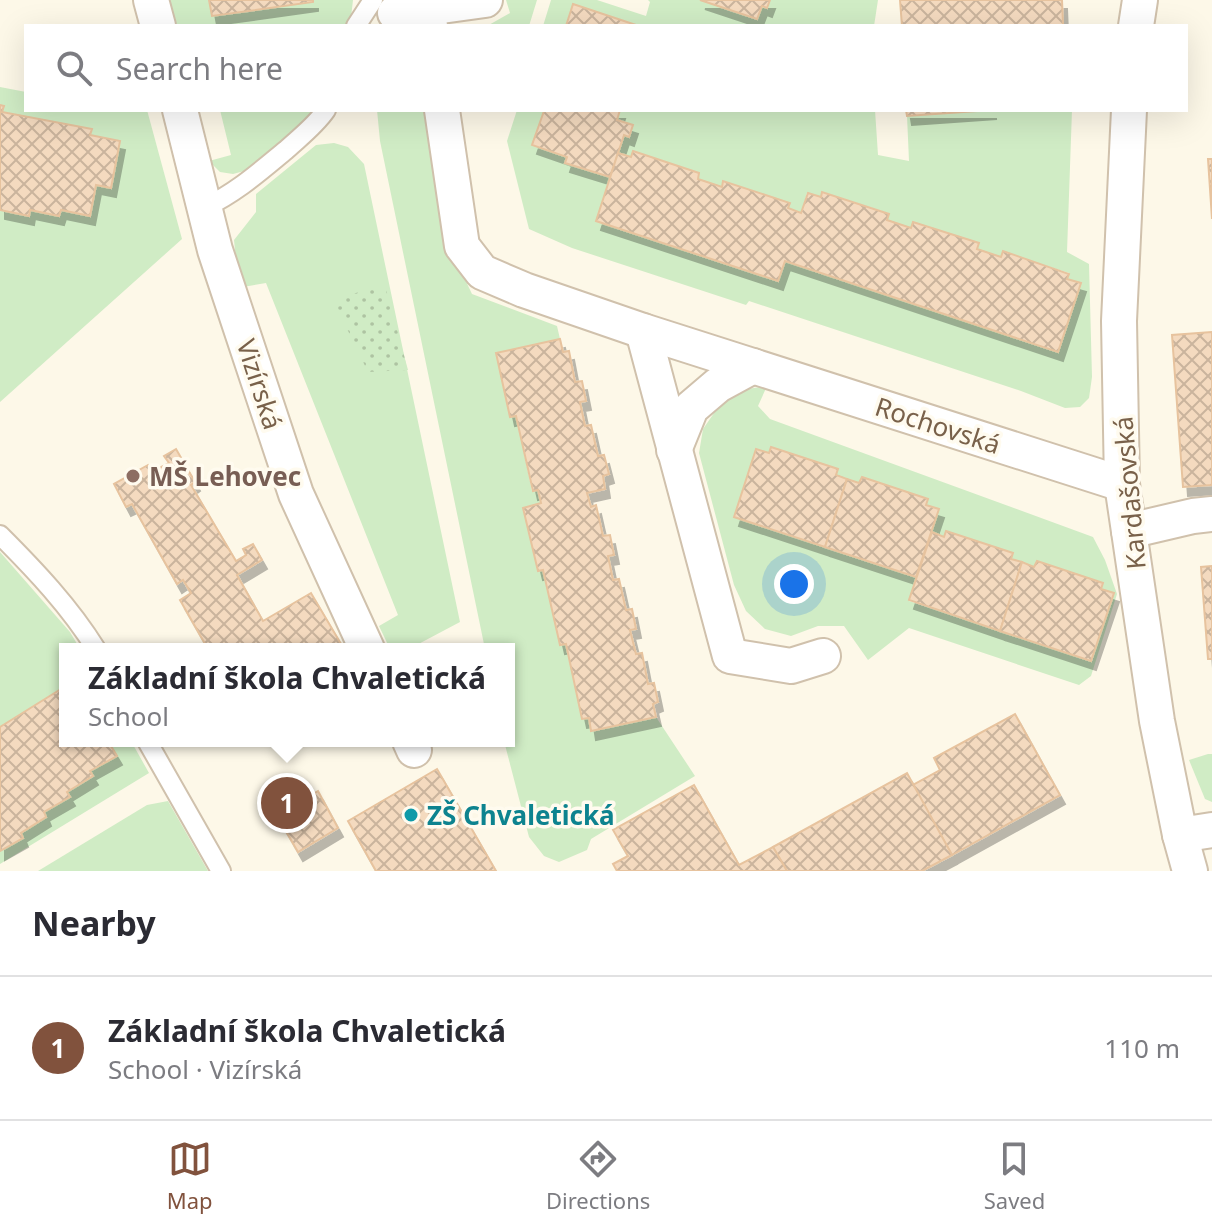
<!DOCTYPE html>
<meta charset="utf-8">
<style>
body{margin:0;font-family:"Noto Sans",sans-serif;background:#f7f7f7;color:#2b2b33}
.you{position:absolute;left:794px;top:584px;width:28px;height:28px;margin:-20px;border:6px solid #fff;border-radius:50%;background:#1a73e8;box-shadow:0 0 0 12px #1a73e833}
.badge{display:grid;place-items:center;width:52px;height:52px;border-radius:50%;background:#81523d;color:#fff;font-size:26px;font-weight:700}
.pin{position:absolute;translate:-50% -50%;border:4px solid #fff;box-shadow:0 2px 8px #0006}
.popup{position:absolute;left:59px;top:643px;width:456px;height:104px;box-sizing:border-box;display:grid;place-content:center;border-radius:0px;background:#fff;filter:drop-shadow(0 2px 6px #0005);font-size:26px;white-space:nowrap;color:#7c7c81}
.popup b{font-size:30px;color:#2b2b33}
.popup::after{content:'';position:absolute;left:50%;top:100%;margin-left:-16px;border:16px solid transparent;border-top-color:#fff}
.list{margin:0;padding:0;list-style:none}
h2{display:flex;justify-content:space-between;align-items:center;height:104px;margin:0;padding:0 32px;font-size:34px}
h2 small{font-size:26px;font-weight:400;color:#7c7c81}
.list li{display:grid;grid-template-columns:52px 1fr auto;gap:24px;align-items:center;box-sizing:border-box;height:144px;padding:0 32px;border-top:2px solid #e1e1e2}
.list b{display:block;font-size:30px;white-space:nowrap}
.list p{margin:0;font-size:26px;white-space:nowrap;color:#7c7c81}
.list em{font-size:26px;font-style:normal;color:#7c7c81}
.icon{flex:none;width:44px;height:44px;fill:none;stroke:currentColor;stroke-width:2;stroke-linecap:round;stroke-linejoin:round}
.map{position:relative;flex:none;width:1212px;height:871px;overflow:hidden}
.search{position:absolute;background:#fff;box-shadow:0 8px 32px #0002;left:24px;right:24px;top:24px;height:88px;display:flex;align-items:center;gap:20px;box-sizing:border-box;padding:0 28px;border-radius:0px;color:#7c7c81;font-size:30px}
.sheet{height:248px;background:#fff}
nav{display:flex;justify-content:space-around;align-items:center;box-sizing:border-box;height:112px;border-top:2px solid #e1e1e2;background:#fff;font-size:22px;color:#7c7c81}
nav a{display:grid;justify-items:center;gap:4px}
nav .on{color:#81523d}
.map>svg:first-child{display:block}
.green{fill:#d0ecc5;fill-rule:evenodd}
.park{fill:url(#park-dots)}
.building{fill:url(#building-cross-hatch);stroke:#e7c39e;stroke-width:2;filter:url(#shadow)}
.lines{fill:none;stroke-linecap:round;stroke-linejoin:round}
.lane-casing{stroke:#d0c1ac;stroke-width:22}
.street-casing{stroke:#d0c1ac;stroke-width:38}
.lane{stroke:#fff;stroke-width:18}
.street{stroke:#fff;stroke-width:34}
.education-dot{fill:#8d6e63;stroke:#fffbef;stroke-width:3}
.culture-dot{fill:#0f9aa8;stroke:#fffbef;stroke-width:3}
.labels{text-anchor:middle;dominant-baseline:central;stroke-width:7;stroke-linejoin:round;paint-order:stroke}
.street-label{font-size:26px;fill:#79614a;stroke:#fffbef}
.education-label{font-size:26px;font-weight:bold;fill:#785e54;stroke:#fffbef;text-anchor:start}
.culture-label{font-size:26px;font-weight:bold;fill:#0d838f;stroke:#fffbef;text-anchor:start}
</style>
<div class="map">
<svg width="1212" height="871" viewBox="0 0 1212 871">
<defs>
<pattern id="park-dots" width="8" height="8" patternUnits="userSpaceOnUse" patternTransform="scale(2)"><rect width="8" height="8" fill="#d0ecc5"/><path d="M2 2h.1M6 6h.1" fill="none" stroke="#aec3a2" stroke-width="1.8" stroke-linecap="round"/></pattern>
<pattern id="building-cross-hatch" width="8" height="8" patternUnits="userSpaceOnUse" patternTransform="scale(2)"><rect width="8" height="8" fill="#f4dabf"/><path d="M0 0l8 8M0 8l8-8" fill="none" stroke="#cab49d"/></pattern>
<filter id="shadow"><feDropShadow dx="5" dy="9" stdDeviation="0" flood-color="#0004"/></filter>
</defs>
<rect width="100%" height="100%" fill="#fdf8e8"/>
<g class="green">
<path d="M170,0H209L212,16L313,2V0H353L350,26H174Z"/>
<path d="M506,0H537L529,26H487L510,13Z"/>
<path d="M551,0H597L646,16L650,2L648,0H700L757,19L762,6L767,8L770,0H878L874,26H635L573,4L566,26H543Z"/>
<path d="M0,87L26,92V110H147L182,239L0,402V210L28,216L30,210L59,216L61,210L90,216L96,185L111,188L90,135L91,129L2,112L4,106L0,105Z"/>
<path d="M220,110H317L248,170L233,174L220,172L209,161L231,155Z"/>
<path d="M377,110H428L448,244L472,294L557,326L560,339L496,354L510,417L516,416L532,491L538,490L541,503L524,508L538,571L543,570L560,645L566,644L582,719L589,718L592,731L656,717L695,776L591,839L587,850L559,862L544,856L529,837L504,741H509V649H485L380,141Z"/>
<path d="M517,110L544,111L533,145L567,157L566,163L610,177L624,135L629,137L633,126L617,120L620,110H875L878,155L909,161L907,116L992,110H1072L1067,252L1089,264L1092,377L1089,398L1080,407L1065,408L1021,391L749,301L746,305L572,248L529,229L507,141ZM634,151L699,173L698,179L722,187L724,181L789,203L788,208L801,213L807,193L821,197L823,192L888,213L887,220L911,228L913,222L978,243L977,249L1001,257L1003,252L1069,273L1067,279L1080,284L1058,351L785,261L778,281L596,221L618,153L631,157Z"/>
<path d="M334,143L348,147L364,164L460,622L409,649H390L379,626L398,615L266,283L243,287L237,270L234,240L256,212V194L316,145Z"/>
<path d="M767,386L758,406L770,419L1093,537L1105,560L1117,594L1091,676L1079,685L909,628L868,660L844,626H818L791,636L765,629L746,611L734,585L699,453L703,429L721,403L747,389ZM772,447L837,469L836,475L859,483L862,477L928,499L926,505L938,509L932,532L944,537L947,531L1012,553L1011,559L1034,567L1037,561L1103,583L1101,589L1114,593L1092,661L909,601L916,577L734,517L756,449L769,453Z"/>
<path d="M0,552L70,632L80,649H65V694L61,689L0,727Z"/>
<path d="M108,741H131L149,773L0,864V851L23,838L21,833L46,817L44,812L69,797L67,792L93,777L90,771L117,756Z"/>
<path d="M1208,754H1212V802L1205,799L1189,760Z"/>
<path d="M168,801L208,871H38L147,805Z"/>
</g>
<path class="park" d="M385,286L408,370L368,372L336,306L343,296Z"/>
<g class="building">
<path d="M209,0H313V2L212,16Z"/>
<path d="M700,0H770L767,8L762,6L757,19Z"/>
<path d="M900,0H1062L1063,24L1062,26H902Z"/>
<path d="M573,4L636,25L635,26H566Z"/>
<path d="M0,105L4,106L2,112L92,129L90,135L120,141L111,188L96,185L90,216L61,210L59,216L30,210L29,216L0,210Z"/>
<path d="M541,110H620L617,120L633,125L629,137L624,135L610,177L565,163L567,157L532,145L544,111Z"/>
<path d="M906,110H992L907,116Z"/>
<path d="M633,151L699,173L698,179L722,187L723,181L790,203L788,208L801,213L808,193L821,197L822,192L889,214L887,220L911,228L913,222L979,243L977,249L1001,257L1003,251L1069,274L1067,279L1081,283L1058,352L785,261L778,281L596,221L618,153L631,157Z"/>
<path d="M1208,159H1212V219Z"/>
<path d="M1212,332V485L1183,487L1172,335Z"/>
<path d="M560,339L563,352L569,351L575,382L582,381L586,401L580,402L585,426L591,425L598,456L604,455L609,474L603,476L605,489L587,493L591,507L596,505L603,536L610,535L614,555L608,556L613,580L619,579L626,610L632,609L636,629L630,630L636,654L642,653L648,684L654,683L658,702L653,704L656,717L591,731L589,718L582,719L566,644L560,645L543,570L538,571L523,508L541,503L538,490L533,491L516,416L510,417L496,353Z"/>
<path d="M771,447L838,469L836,475L847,479L825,547L734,517L756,449L769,453Z"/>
<path d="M176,449L195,482L191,485L236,561L246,555L243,549L253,544L262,560L237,575L263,621L311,593L344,649H208L180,600L191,593L183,580L177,584L132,504L126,507L114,484L148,465L152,472L169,463L164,456Z"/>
<path d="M862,477L928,499L926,505L939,509L916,577L825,547L847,479L859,483Z"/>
<path d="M946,531L1013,553L1011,559L1022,562L1000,631L909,600L932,532L944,537Z"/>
<path d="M1037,561L1103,583L1101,589L1114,593L1091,661L1000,631L1022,562L1034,567Z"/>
<path d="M1212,566V659H1208L1201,567Z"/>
<path d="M61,689L65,694V741H108L117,756L90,771L93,776L67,792L70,797L44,812L46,817L21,833L23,838L0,851V727Z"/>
<path d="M1015,714L1060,795L952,855L913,785L940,770L934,758Z"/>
<path d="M437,769L496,871H376L348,821Z"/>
<path d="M907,773L952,855L922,871H787L773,847Z"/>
<path d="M694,785L739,865L773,847L787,871H617L613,864L628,856L613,830Z"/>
<path d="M318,791L338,828L298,852L276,814Z"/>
</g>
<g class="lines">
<defs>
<g id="lane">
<path d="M356,26L373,0"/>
<path d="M204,208C237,192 258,173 286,150C300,137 315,126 326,110"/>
<path d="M0,535C35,570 70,607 96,649"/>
<path d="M147,741L221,871"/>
</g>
<g id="street">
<path d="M151,0L158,26"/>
<path d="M427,8L485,0"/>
<path d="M395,13L427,8L430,26"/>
<path d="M1136,26L1140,0"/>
<path d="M180,110L215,250L296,494L367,649"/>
<path d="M442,110L462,246L482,272L524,290L643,331L1122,484"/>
<path d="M1129,110L1119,321L1122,484L1157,721L1180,835L1190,871"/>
<path d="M643,331L730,656L791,666L823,656"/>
<path d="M674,450L691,408L718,385L753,366"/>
<path d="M1129,531L1193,516L1212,514"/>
<path d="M410,741L414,750"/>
<path d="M1180,835L1212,830"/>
</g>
</defs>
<use href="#lane" class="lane-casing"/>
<use href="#street" class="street-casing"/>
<use href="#lane" class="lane"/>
<use href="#street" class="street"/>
</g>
<circle class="education-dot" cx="133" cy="476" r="8"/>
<circle class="culture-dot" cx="411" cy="815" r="8"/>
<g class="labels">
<g class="street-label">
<text transform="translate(260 384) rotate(72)">Vizírská</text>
<text transform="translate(938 425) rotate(18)">Rochovská</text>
<text transform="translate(1129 493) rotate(-95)">Kardašovská</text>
</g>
<g class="education-label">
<text x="149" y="476">MŠ Lehovec</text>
</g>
<g class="culture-label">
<text x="427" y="815">ZŠ Chvaletická</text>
</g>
</g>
</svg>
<div class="you"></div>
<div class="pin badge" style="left:287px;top:803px">1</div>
<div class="popup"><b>Základní škola Chvaletická</b>School</div>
<div class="search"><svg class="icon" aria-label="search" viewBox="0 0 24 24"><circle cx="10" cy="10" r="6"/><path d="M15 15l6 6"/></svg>Search here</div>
</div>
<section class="sheet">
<h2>Nearby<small></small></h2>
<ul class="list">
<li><span class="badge">1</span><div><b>Základní škola Chvaletická</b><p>School · Vizírská</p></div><em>110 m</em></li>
</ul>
</section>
<nav>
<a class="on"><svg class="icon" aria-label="map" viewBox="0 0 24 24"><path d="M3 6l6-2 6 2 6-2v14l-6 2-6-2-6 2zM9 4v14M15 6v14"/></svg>Map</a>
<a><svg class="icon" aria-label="directions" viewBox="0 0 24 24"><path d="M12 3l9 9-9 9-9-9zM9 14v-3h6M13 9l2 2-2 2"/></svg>Directions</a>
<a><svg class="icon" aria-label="saved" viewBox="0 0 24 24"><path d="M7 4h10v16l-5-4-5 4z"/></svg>Saved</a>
</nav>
